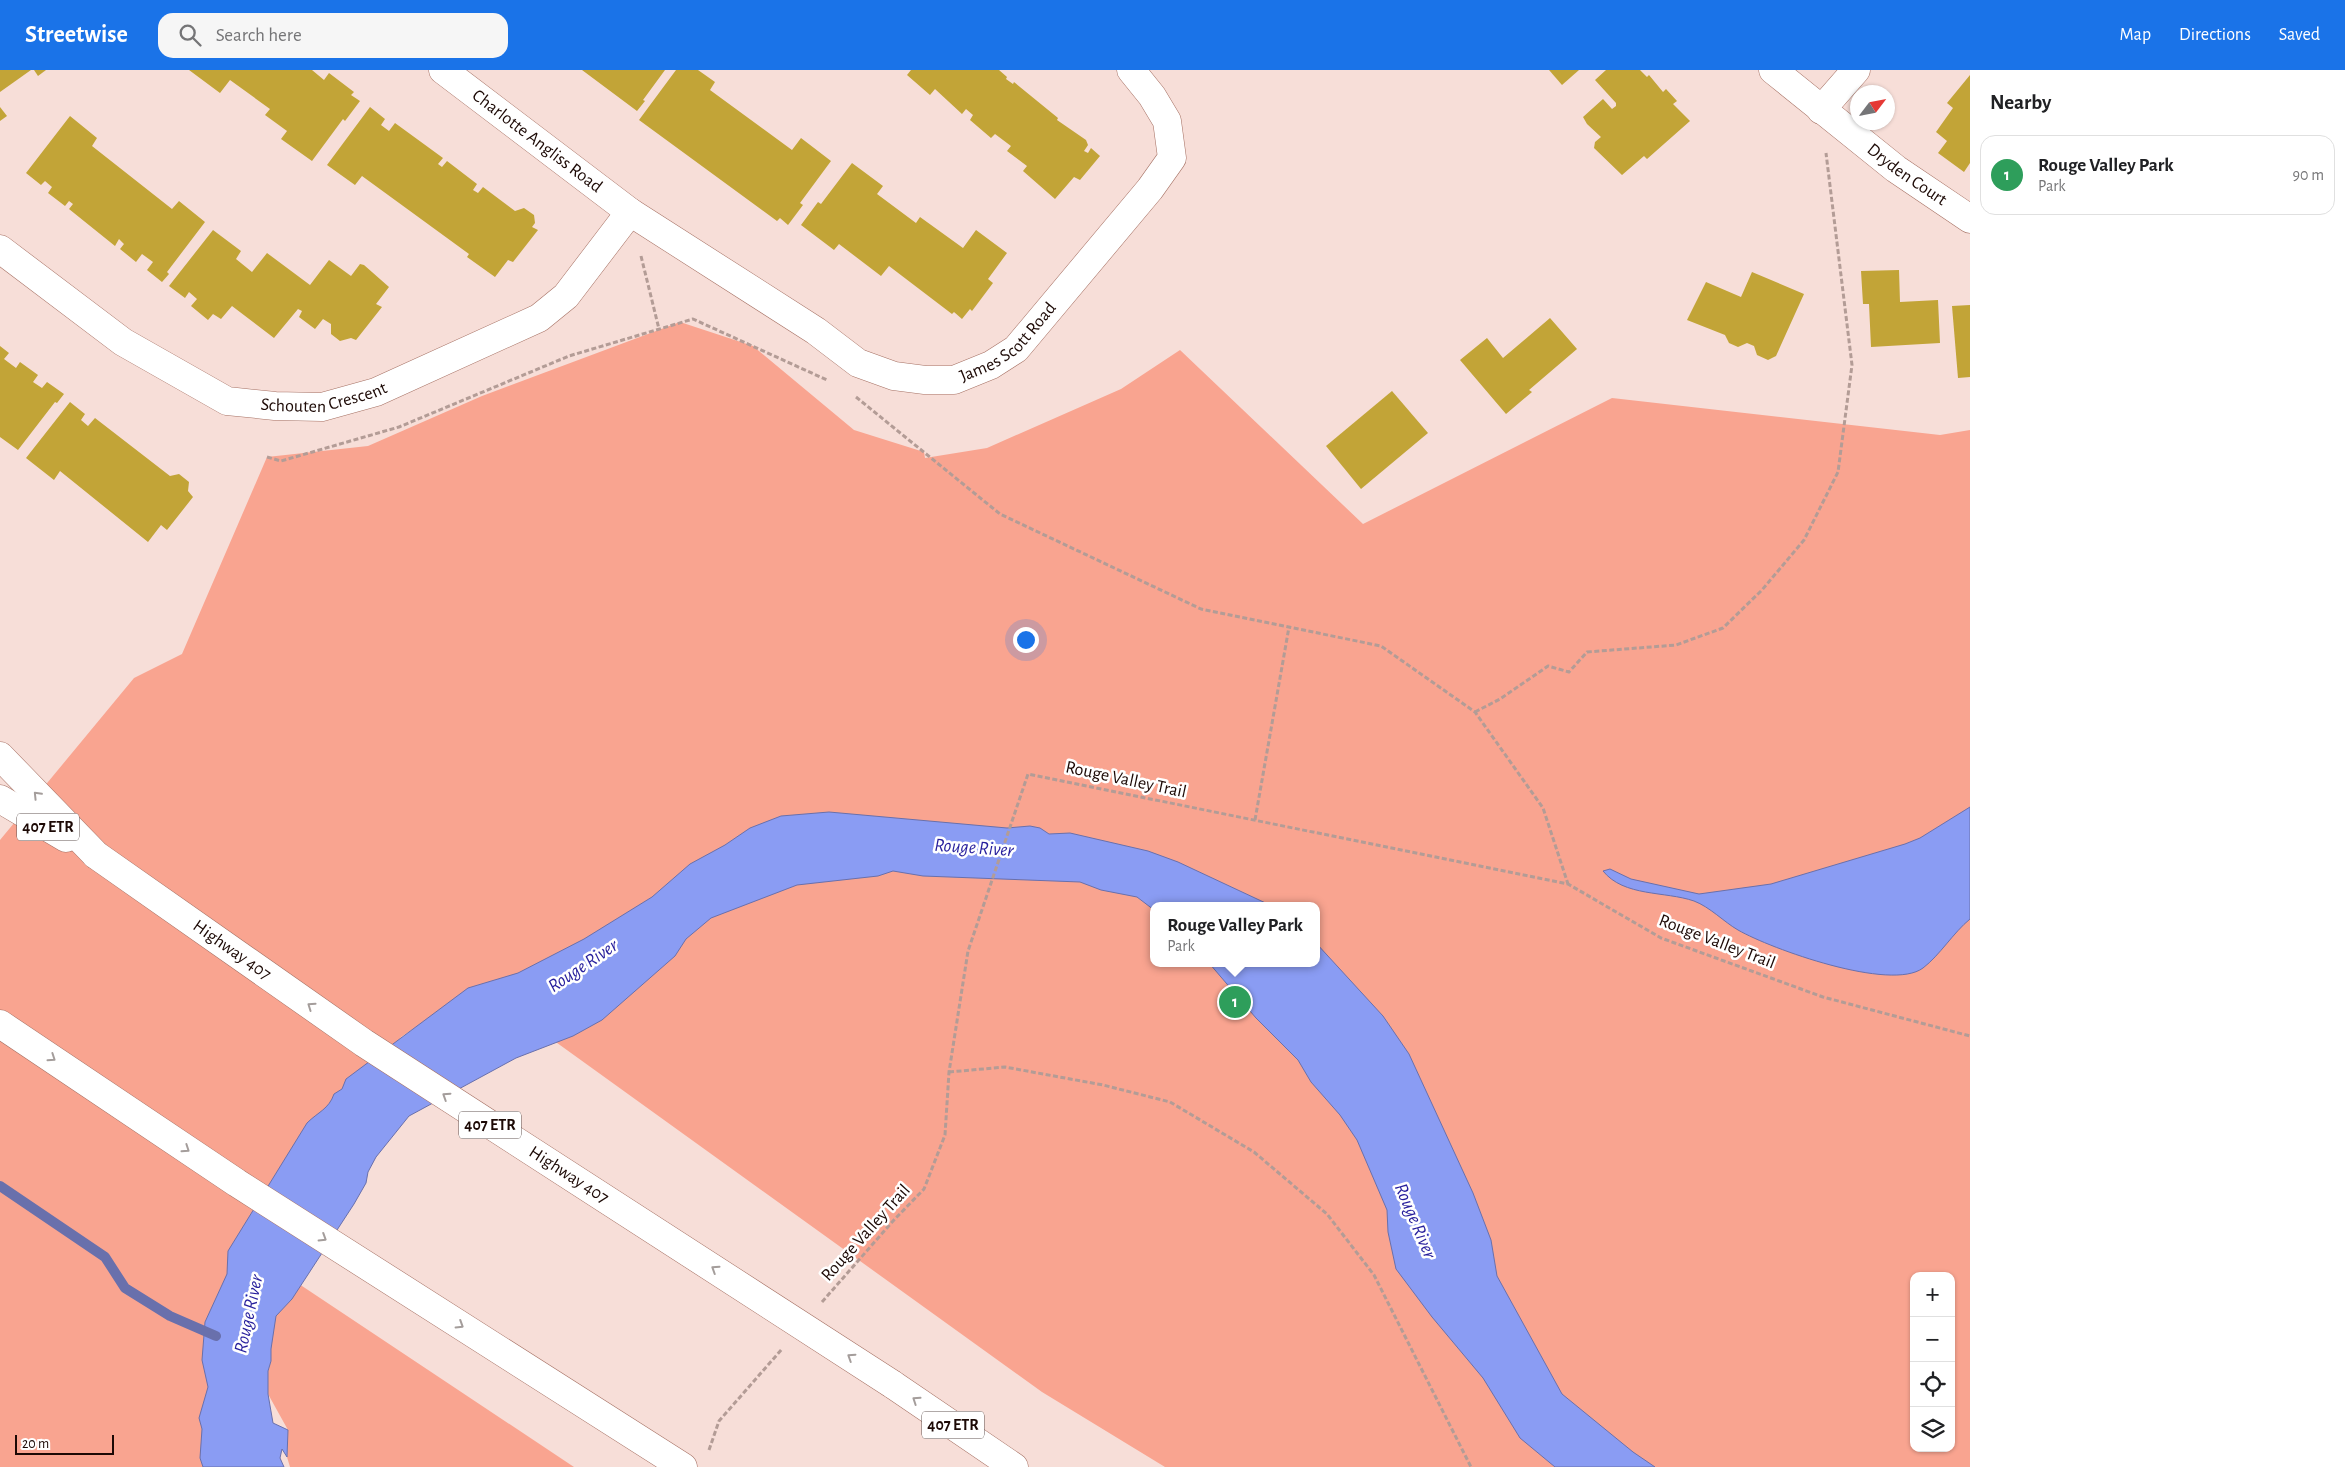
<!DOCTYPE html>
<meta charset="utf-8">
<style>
body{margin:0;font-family:"Alegreya Sans",sans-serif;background:#f6f6f6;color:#202124}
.controls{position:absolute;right:15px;bottom:15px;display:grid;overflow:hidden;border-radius:10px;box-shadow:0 1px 4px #0004}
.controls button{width:45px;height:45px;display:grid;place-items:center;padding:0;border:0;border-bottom:1px solid #e0e0e0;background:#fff;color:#202124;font:25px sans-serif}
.compass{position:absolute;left:1850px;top:15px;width:45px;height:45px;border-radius:50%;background:#fff;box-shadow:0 1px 4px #0004;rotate:58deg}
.scale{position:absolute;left:15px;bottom:12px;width:99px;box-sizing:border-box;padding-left:5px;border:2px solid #1c0905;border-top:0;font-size:14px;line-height:18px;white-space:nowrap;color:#1c0905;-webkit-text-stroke:4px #fff;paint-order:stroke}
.you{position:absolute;left:1025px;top:569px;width:18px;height:18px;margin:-12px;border:4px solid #fff;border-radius:50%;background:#1a73e8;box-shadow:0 0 0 8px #1a73e833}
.badge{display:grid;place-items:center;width:32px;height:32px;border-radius:50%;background:#1a73e8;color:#fff;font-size:16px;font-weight:700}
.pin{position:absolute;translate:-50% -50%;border:2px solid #fff;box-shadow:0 1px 5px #0006}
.popup{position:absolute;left:1150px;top:832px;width:170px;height:65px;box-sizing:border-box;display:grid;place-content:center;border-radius:10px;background:#fff;filter:drop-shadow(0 1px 4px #0005);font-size:16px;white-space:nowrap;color:#757577}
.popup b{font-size:19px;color:#202124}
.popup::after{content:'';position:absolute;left:50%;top:100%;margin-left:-10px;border:10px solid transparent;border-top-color:#fff}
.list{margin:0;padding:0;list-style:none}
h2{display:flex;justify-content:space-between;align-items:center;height:65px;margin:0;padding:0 20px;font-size:21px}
h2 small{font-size:16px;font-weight:400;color:#757577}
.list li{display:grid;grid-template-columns:32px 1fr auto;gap:15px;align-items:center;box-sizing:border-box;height:80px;margin:0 10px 10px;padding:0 10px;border:1px solid #e0e0e0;border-radius:15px}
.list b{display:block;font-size:19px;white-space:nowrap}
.list p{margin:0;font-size:16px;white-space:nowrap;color:#757577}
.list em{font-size:16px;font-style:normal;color:#757577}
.icon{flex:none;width:28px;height:28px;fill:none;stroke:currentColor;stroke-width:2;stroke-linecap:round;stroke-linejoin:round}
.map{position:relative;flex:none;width:1970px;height:1397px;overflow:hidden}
header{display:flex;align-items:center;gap:30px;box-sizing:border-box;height:70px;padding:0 25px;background:#1a73e8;color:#fff}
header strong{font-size:24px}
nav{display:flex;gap:28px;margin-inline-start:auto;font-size:18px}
.search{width:350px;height:45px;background:#f6f6f6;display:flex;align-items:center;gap:12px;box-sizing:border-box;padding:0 18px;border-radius:15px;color:#757577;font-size:19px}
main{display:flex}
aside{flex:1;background:#fff}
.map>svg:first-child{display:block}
.green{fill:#f9a490;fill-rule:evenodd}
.water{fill:#8a9cf3;stroke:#6970ac}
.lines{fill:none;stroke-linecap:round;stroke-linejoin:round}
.stream{stroke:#6970ac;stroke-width:10}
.building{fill:#c2a437}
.minor-casing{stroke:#a67164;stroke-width:29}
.motorway-casing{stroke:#a67164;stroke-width:29}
.path{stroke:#b39c96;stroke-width:3;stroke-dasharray:5 2.5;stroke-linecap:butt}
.minor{stroke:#fff;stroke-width:28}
.motorway{stroke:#fff;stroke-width:28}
.motorway-bridge-casing{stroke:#a67164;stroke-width:29;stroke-linecap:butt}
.motorway-bridge{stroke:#fff;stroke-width:28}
.oneway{stroke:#a49d9b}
.labels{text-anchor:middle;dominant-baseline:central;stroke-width:5;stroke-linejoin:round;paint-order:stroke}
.shield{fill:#fff;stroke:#605350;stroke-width:1}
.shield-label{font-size:16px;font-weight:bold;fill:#1c0905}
.street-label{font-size:18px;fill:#1c0905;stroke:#fff}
.water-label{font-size:19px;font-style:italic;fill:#261e9c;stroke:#fff}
</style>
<header>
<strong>Streetwise</strong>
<div class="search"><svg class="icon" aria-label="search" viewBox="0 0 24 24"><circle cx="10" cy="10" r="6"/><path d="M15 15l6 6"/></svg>Search here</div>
<nav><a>Map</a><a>Directions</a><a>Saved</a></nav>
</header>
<main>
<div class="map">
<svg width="1970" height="1397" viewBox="0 0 1970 1397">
<rect width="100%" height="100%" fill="#f7ded8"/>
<g class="green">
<path d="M680,252L753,276L854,360L924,382L925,388L987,378L1121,319L1180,280L1363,454L1612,328L1940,365L1970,360V1397H1165L1042,1322L478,916L401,967L337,1069L260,1160L235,1397H0V770L134,608L182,584L267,387L368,376L482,326ZM1154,836H1316V893H1154ZM1914,1206H1951V1378H1914Z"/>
<path d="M287,1206L574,1397H290L287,1387L288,1360L268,1324L266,1308L271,1291L270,1237Z"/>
</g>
<g class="water">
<path d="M1970,737V849C1953,863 1940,885 1923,898C1891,922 1771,879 1738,860C1724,852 1710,837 1694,831C1665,821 1624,827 1603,801L1610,799L1631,809L1699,824L1771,814L1905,774L1920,768Z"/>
<path d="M829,742L1007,758L1030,756L1040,758L1049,764L1070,763L1148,781L1178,792L1272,836H1154V840L1137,827L1101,820L1080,812L923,806L893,801L878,806L797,815L711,848L686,869L675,886L602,950L573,966L516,988L409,1046L376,1087L368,1102L366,1113L354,1134L292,1229L276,1246L271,1279V1291L268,1301V1324L273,1353L288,1360L287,1387L282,1379L280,1388L284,1397H203L200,1388L202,1359L199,1348L208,1317L202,1290L205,1252L227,1204L228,1181L307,1053C318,1042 329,1039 334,1024L342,1019L346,1009L468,918L518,903L584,869L652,827L690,794L725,775L750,758L781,746Z"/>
<path d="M1316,873L1383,946L1409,984L1473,1123L1491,1170L1497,1206L1562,1324L1633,1382L1655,1397H1555L1520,1368L1483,1308L1432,1247L1396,1199L1388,1162L1387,1140L1357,1070L1340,1045L1311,1012L1298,990L1256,948L1209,893H1316Z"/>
</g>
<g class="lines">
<path class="stream" d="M0,1116L105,1187L125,1218L170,1246L216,1266"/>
</g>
<g class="building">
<path d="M0,0H31L0,22Z"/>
<path d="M34,0H46L38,6Z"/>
<path d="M189,0H312L324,10L329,3L354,22L351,25L360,31L345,51L343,49L312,91L281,69L287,61L265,45L270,39L230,10L220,23Z"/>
<path d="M582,0H665L643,30L645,31L637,41Z"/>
<path d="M676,0H698L715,12L710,20L792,80L801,68L831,91L800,133L803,135L788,155L780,148L777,151L639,50Z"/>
<path d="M911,0H999L1007,7L1006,9L1013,14L1014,12L1058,48L1057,50L1086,70L1088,75L1084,81L1088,83L1091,78L1100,86L1080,110L1074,107L1055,129L1023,101L1027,96L1007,81L1011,76L995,64L991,68L970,50L973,45L966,39L962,44L935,19L930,25L907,5Z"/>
<path d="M1549,0H1579L1562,15Z"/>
<path d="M1606,0H1640L1647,7L1649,5L1663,22L1666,19L1677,31L1673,34L1690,51L1647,89L1644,86L1622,105L1594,78L1595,72L1601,67L1587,54L1583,47L1603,29L1612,39L1616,36V33L1595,10Z"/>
<path d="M1970,5V93L1964,102L1938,83L1947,71L1936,62L1953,38L1947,33Z"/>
<path d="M0,37L7,46L0,51Z"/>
<path d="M370,37L385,49L381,55L389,61L395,53L443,88L438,94L442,97L447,91L477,114L473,120L478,123L483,117L515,141L524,138L534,145L535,153L532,157L538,160L513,192L508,190L495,207L467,187L469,184L362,106L355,115L327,95Z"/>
<path d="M70,46L97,68L92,76L172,139L179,131L205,152L167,202L169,204L162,212L147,200L153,192L142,184L136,192L120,179L124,174L119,169L115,176L69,139L73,134L69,131L65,136L48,123L52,117L45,111L41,115L26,103Z"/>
<path d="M852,93L883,116L877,124L916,153L920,147L963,178L976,160L1007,183L988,209L993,213L972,241L970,239L962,249L954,242L952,244L889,196L881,206L839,174L834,180L801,155L818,132L821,134Z"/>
<path d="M213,160L241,181L236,189L252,202L267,183L310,215L329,190L351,206L360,194L364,195L389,217L376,234L382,237L356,270L351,268L340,271L331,264V254L323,249L315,259L299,247L302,241L298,239L274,268L232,236L221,249L213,244L208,250L191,236L197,229L189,222L185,228L169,216Z"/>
<path d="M1899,200L1900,232L1938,230L1940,273L1871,277L1869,234H1863L1861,201Z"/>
<path d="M1752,202L1804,224L1776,286L1768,290L1757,285L1754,276L1747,273L1738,277L1729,273L1725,265L1687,250L1706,212L1741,227Z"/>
<path d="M1970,235V307L1958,308L1952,236Z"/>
<path d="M1550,248L1577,279L1529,320L1532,322L1506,344L1460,290L1487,268L1503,288Z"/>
<path d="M0,276L9,283L4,289L16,298L20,292L38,305L33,312L42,318L47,312L64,324L57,333L55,332L18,380L0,367Z"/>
<path d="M1392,321L1428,363L1361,419L1326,376Z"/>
<path d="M70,332L85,344L81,350L88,356L95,348L170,406L179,404L189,412L188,421L193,427L167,460L161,455L148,472L60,401L54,410L26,388Z"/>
</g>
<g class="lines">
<defs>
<g id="minor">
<path id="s1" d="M443,0L630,142L816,261L858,293L894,306L925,310H954L991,295L1016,279L1150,119L1172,88L1167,51L1152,26L1131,0"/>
<path id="s2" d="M1773,0L1896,99L1970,149"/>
<path d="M1821,40L1856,0"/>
<path id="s3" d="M0,179L123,272L227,331L275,336L322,337L376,322L539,248L566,226L630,142"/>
</g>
<g id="motorway">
<path d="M0,686L96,785"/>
<path d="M0,729L66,768"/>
<path d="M0,954L237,1113L683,1397"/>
<path d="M892,1314L1014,1397"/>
</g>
</defs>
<use href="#minor" class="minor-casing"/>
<use href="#motorway" class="motorway-casing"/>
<g class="path">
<path d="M641,186L659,259"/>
<path d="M856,327L1000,444L1201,539L1381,576L1475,642L1543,738L1568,814"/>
<path d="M267,387L281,391L399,357L569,286L693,249L827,310"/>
<path d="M1475,642L1500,629L1548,596L1569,602L1587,582L1676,575L1723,558L1762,520L1804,470L1838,402L1852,295L1826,83"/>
<path d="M1255,750L1289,557"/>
<path d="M949,1002L1005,997L1103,1015L1170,1032L1254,1082L1327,1144L1374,1205L1471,1397"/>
<path d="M822,1232L893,1151L924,1119L945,1065L949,1002L968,881L1028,704L1568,814L1661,868L1823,927L1970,966"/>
<path d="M709,1380L719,1351L782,1279"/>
</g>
<use href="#minor" class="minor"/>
<use href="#motorway" class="motorway"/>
<defs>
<g id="motorway-bridge">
<path id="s4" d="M96,785L364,973L892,1314"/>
</g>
</defs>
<use href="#motorway-bridge" class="motorway-bridge-casing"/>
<use href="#motorway-bridge" class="motorway-bridge"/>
</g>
<defs><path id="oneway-chevron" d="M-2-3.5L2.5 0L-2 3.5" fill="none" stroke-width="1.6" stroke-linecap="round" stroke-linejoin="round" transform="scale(1.25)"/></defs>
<g class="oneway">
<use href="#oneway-chevron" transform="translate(37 725) rotate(-134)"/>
<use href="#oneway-chevron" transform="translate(311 936) rotate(-145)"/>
<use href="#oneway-chevron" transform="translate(52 988) rotate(34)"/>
<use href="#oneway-chevron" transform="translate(446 1026) rotate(-147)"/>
<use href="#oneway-chevron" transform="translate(186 1079) rotate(34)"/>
<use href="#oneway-chevron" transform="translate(323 1168) rotate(32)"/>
<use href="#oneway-chevron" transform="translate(715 1199) rotate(-147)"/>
<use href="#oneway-chevron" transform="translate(460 1255) rotate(32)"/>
<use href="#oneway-chevron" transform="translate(851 1287) rotate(-147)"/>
<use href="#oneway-chevron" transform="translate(916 1330) rotate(-146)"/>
</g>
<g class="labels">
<g class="shield">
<rect x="17" y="743.5" width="62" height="27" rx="4"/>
<rect x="459" y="1041.5" width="62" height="27" rx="4"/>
<rect x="922" y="1341.5" width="62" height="27" rx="4"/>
</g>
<g class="shield-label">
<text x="48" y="757">407 ETR</text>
<text x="490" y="1055">407 ETR</text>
<text x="953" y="1355">407 ETR</text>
</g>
<g class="street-label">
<text stroke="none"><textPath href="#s1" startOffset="118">Charlotte Angliss Road</textPath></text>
<text stroke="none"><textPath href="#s2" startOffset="170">Dryden Court</textPath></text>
<text stroke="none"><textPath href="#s1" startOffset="674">James Scott Road</textPath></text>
<text stroke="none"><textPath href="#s3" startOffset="372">Schouten Crescent</textPath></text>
<text transform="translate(1126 710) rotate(12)">Rouge Valley Trail</text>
<text transform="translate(1717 872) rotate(21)">Rouge Valley Trail</text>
<text stroke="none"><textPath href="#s4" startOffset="166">Highway 407</textPath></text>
<text stroke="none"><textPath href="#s4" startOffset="571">Highway 407</textPath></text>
<text transform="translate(866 1163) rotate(-48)">Rouge Valley Trail</text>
</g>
<g class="water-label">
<text transform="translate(974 778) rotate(4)">Rouge River</text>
<text transform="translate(583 896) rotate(-34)">Rouge River</text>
<text transform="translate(1415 1151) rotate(67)">Rouge River</text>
<text transform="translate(249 1244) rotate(-78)">Rouge River</text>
</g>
</g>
</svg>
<div class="controls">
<button>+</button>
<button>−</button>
<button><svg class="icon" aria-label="locate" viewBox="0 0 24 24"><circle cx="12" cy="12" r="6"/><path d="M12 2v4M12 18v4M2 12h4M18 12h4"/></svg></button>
<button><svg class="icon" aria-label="layers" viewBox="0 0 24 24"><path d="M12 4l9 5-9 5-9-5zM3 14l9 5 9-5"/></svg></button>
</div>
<svg class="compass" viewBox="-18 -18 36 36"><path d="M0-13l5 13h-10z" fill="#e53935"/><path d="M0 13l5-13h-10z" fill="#757577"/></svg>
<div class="scale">20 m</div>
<div class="you"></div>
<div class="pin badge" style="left:1235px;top:932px;background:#2e9e5b">1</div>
<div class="popup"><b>Rouge Valley Park</b>Park</div>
</div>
<aside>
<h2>Nearby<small></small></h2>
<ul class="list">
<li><span class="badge" style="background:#2e9e5b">1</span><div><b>Rouge Valley Park</b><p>Park</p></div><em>90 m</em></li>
</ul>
</aside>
</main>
